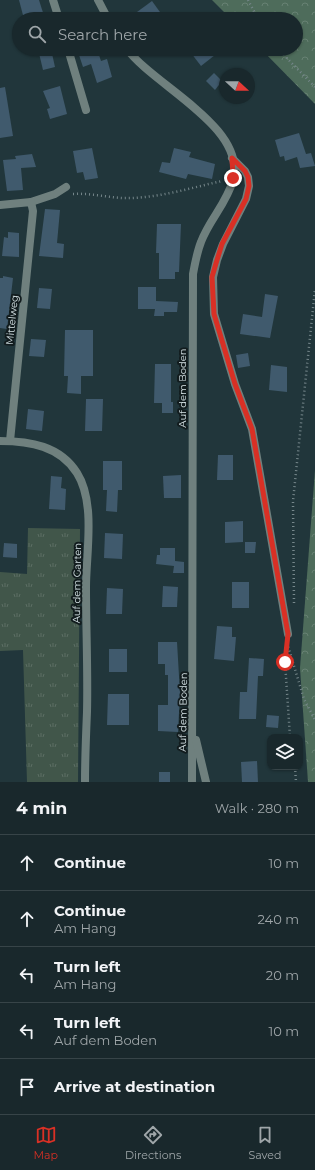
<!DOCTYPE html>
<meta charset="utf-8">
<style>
body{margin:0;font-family:Montserrat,sans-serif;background:#263438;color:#f1f3f6}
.controls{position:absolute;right:12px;bottom:12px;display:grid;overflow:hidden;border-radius:8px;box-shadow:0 1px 3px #0004}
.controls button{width:36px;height:36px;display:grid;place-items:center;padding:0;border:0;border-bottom:1px solid #374448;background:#19282c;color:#f1f3f6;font:20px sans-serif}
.compass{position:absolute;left:219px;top:68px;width:36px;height:36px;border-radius:50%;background:#19282c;box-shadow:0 1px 3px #0004;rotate:111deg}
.stop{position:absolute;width:12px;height:12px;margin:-9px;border:3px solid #d93025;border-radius:50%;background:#fff}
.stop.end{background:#d93025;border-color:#fff;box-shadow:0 1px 4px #0008}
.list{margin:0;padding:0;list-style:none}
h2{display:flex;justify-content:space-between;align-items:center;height:52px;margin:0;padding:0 16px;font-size:17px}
h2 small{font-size:13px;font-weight:400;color:#9fa6a9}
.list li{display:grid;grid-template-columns:26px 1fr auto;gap:12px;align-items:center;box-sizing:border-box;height:56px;padding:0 16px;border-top:1px solid #374448}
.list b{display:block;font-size:15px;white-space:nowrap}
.list p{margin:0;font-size:13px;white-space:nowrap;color:#9fa6a9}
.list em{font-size:13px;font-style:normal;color:#9fa6a9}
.icon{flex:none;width:22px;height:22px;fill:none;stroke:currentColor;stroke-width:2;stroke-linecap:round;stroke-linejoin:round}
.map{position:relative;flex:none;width:315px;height:782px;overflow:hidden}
.search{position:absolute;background:#19282c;box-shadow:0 1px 3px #0004;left:12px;right:12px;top:12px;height:44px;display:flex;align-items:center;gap:10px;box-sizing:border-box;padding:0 14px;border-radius:22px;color:#9fa6a9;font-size:15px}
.sheet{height:332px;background:#19282c}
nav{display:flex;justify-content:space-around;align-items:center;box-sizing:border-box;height:56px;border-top:1px solid #374448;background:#19282c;font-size:11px;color:#9fa6a9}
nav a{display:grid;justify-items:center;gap:2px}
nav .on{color:#d93025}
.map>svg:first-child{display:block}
.grass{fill:url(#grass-tufts)}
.forest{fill:url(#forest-crowns)}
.building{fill:#405a6d}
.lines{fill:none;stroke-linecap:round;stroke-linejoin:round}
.path{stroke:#76878b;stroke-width:2.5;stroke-dasharray:1 3;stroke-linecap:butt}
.street{stroke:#6f807e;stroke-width:8}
.route{stroke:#d93025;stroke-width:5}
.labels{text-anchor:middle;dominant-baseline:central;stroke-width:4;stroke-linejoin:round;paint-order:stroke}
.street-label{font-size:10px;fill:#d8e5e8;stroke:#121c1e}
</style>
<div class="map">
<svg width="315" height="782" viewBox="0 0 315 782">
<defs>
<pattern id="grass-tufts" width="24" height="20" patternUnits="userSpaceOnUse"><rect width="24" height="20" fill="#41564a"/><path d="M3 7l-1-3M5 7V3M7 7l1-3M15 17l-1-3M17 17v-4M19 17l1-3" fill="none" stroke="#5c6e64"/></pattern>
<pattern id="forest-crowns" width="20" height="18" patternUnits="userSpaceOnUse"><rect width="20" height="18" fill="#4e6c5b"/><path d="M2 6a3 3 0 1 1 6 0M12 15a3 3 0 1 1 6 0" fill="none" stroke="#678173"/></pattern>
</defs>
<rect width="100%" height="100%" fill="#21363b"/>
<path class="grass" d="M28,528L80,529L78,782H27L23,650L0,651V572L27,574Z"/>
<g class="forest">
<path d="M212,0H315V104L261,49H296V19H231Z"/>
<path d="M315,470V782H308L300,668Z"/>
</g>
<g class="building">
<path d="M19,0H39L45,19H24Z"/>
<path d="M152,1L165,19H143L137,12Z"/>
<path d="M38,49H51L55,67L43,70Z"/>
<path d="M77,49H97L101,61L107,59L112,77L97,83L91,64L83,67Z"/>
<path d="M188,49H210L215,55L201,66Z"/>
<path d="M214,73L222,81L215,90L206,81Z"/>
<path d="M60,86L67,114L50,119L47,109L50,108L43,91Z"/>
<path d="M5,87L13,136L0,138V88Z"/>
<path d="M299,133L306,154L311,153L315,166L300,168L297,157L285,161L284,156L280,157L275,140Z"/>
<path d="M92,148L98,178L85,180L83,172L77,173L73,151Z"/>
<path d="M174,148L191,152L189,157L215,164L212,179L188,174L186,179L159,172L162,162L170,163Z"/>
<path d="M32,154L36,167L21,168L23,190L7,191L3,160L16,159L15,156Z"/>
<path d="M45,209L60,210L57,243L64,244L63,258L39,256Z"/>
<path d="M157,224H181L179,272H175V279H159V253H156Z"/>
<path d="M8,232L19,233V257L2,256L4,237L8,238Z"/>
<path d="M3,276L13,278L7,329L0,328V278H3Z"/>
<path d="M138,287H156V301L178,302L177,312H164V316H154L155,309H138Z"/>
<path d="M39,288L52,289L50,309L37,308Z"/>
<path d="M265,294L278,296L270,338L240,334L243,314L262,317Z"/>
<path d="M65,330H93V376H81V394L67,393L68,376H64Z"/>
<path d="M31,339L46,340L44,357L29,356Z"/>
<path d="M248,353L250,366L238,368L236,355Z"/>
<path d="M155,364H171V402H173V413H162V403H154Z"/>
<path d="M271,365L287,367V392L269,390Z"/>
<path d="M86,399H103L102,431H85Z"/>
<path d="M28,409L44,411L42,431L26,429Z"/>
<path d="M218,455H233V480H217Z"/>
<path d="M103,461H122V490H118L117,512L106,511L107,490H103Z"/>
<path d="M181,475V498H164L163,476Z"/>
<path d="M51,476L62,477L61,488L66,489L65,510L49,509Z"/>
<path d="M243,521V542L225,543V522Z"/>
<path d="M105,533L123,534L122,559L104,558Z"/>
<path d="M245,542H256L255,553H245Z"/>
<path d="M4,543L17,544V558L3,557Z"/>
<path d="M160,548H175V561L184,562V573H173L174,566L156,564L157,555H160Z"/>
<rect x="232" y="582" width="17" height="26"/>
<path d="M163,586L178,587L177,607H162Z"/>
<path d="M107,588L123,589L122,614H106Z"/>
<path d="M217,626L232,627V637H236L234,661L214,659Z"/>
<path d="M158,642H177L180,693L178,732L158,731V705H168V675H165V664H158Z"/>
<rect x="109" y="649" width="18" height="23"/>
<path d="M249,658L264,659L263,676H258L256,719H239L240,692H247Z"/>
<path d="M108,694H129V725H107Z"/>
<path d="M267,715L279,716L278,728L266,727Z"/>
<path d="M257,761L258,782H242L241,762Z"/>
<rect x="159" y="772" width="11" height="10"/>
</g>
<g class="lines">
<g class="path">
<path d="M248,0L258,19"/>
<path d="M278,49L315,87"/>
<path d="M73,194C90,193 106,197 122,198C156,199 190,188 222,181"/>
<path d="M294,603L293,501L315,289"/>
<path d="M287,643L304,699L315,720"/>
<path d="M287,646L285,662L290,737"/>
<path d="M295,767L296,782"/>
</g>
<g class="street">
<path d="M53,0L59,19"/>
<path d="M98,0L108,19"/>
<path d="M68,49L86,110"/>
<path d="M127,49C154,86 247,127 233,180C227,203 209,220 201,242C197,252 195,263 193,274L192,782"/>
<path d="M232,158L245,171L248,177L249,186L246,199L223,244L217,260L213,277L214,314L235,384L252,429L288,634"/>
<path d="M31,202L55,194L66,187"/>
<path d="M0,205L31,202L33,211L10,441"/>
<path d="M0,441C30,441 60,446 77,473C96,503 86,554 86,587C86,629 88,670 87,712C86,735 85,759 85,782"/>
<path d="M196,740L206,782"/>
</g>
</g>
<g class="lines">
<path class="route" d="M233,178L232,158L245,171L248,177L249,186L246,199L222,244L217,260L212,277L214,314L235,384L252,429L288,634L285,662"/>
</g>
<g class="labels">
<g class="street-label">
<text transform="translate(12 320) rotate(-84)">Mittelweg</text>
<text transform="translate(182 388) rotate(-90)">Auf dem Boden</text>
<text transform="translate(77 583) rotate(-89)">Auf dem Garten</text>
<text transform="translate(183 712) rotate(-89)">Auf dem Boden</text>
</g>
</g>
</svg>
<div class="controls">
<button><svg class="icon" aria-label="layers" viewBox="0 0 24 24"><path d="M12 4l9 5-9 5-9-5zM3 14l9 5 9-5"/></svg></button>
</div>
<svg class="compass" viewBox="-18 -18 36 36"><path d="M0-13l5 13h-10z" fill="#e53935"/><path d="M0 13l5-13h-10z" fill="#9fa6a9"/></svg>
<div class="stop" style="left:285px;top:662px"></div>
<div class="stop end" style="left:233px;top:178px"></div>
<div class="search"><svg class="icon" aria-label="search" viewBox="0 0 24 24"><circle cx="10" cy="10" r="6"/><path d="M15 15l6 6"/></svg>Search here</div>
</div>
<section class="sheet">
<h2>4 min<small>Walk · 280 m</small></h2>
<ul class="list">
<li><svg class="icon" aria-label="ahead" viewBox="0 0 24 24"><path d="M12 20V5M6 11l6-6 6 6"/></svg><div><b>Continue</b></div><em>10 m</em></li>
<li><svg class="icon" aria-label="ahead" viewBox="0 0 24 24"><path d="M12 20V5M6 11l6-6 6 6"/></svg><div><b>Continue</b><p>Am Hang</p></div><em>240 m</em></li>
<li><svg class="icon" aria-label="left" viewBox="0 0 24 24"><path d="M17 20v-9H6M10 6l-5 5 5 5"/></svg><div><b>Turn left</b><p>Am Hang</p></div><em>20 m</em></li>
<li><svg class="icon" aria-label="left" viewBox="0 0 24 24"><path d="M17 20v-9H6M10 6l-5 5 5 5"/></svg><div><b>Turn left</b><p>Auf dem Boden</p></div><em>10 m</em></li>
<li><svg class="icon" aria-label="arrive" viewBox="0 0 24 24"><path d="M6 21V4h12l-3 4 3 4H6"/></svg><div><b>Arrive at destination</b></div></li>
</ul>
</section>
<nav>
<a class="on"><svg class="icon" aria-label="map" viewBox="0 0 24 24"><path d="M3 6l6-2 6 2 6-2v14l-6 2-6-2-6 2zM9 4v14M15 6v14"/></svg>Map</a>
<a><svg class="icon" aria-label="directions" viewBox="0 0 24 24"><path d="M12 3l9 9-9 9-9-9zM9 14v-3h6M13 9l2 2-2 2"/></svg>Directions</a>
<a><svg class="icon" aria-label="saved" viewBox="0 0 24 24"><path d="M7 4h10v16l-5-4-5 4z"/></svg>Saved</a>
</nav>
